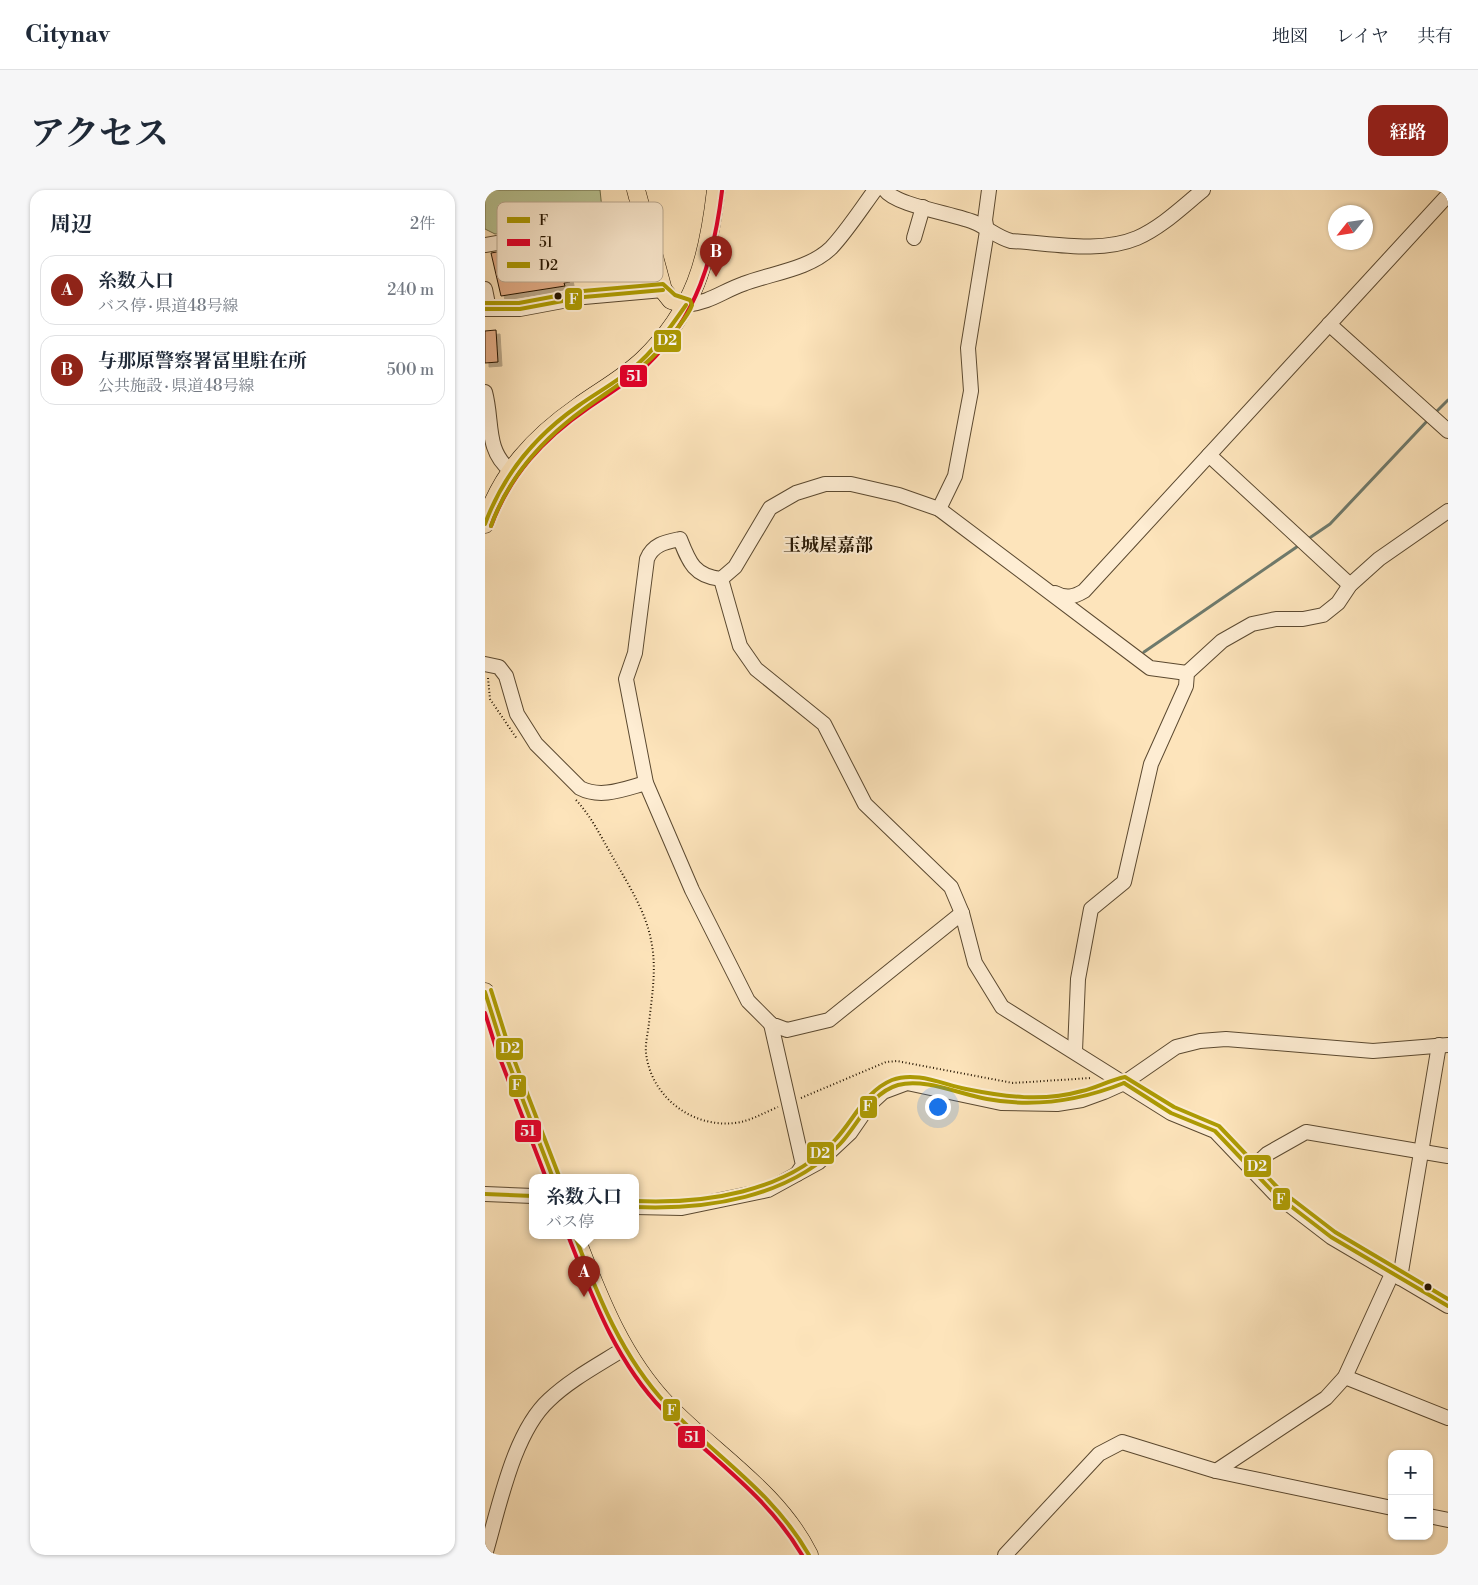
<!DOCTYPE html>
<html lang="ja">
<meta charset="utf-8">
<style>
body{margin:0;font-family:"Libre Bodoni","Noto Serif JP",serif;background:#f6f6f7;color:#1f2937}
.controls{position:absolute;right:15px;bottom:15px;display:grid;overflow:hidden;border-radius:10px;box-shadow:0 1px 4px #0004}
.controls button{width:45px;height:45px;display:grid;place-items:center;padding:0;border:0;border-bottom:1px solid #e0e1e3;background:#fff;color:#1f2937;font:25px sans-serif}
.compass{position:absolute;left:843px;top:15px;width:45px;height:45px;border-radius:50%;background:#fff;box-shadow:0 1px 4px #0004;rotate:240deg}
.you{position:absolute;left:452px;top:916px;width:18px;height:18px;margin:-12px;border:4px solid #fff;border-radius:50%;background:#1a73e8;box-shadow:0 0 0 8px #1a73e833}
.badge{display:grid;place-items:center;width:32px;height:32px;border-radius:50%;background:#8f2418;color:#fff;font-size:16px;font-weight:700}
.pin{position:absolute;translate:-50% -41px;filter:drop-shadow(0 1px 2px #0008)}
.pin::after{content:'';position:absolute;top:26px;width:18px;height:15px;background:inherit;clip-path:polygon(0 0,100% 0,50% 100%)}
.popup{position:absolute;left:44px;top:984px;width:110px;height:65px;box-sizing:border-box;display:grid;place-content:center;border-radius:10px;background:#fff;filter:drop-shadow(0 1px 4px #0005);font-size:16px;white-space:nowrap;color:#747a83}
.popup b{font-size:19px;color:#1f2937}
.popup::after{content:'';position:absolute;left:50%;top:100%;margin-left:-10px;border:10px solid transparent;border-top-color:#fff}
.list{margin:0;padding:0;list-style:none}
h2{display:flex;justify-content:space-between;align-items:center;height:65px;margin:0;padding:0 20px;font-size:21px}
h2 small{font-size:16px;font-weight:400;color:#747a83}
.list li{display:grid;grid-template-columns:32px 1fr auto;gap:15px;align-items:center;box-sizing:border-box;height:70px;margin:0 10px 10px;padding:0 10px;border:1px solid #e0e1e3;border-radius:15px}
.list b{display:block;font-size:19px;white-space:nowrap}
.list p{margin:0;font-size:16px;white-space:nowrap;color:#747a83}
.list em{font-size:16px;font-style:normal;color:#747a83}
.map{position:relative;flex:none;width:963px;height:1365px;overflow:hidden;border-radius:15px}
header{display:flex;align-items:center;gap:30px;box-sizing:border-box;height:70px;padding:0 25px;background:#fff;border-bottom:1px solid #e0e1e3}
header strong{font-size:24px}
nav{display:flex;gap:28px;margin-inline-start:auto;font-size:18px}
.intro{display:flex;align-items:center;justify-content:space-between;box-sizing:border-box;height:120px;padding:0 30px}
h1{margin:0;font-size:35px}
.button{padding:12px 22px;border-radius:15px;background:#8f2418;color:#fff;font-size:18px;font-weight:700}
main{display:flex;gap:30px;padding:0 30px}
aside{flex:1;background:#fff;border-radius:15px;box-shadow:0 1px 4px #0004}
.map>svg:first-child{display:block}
.green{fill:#b9c594;stroke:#6f6d4a}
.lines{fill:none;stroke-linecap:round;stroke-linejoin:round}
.stream{stroke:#6e7a6c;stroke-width:3}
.building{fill:#e4ae88;stroke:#251501;filter:url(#shadow)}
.minor-casing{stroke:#5b4930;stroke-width:16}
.major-casing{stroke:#251501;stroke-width:19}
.path{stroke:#251501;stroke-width:2;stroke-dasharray:1 2.5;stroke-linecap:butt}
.minor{stroke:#feedd3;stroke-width:14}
.major{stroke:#fde4bb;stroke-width:18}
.bus-1-casing{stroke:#feedd3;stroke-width:8}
.bus-2-casing{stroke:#feedd3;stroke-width:8}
.bus-3-casing{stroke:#feedd3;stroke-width:8}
.bus-1{stroke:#ad9b03;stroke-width:4}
.bus-2{stroke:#e4002b;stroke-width:4}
.bus-3{stroke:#ad9b03;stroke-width:4}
.bus-dot{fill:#251501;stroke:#feedd3;stroke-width:2}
.labels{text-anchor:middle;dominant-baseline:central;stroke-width:4;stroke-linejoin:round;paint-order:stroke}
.quarter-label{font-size:18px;font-weight:bold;fill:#251501;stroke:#feedd3}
.key{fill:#feedd3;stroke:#bdac94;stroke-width:1}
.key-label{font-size:14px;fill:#251501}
.line-badge{stroke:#feedd3;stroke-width:2}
.badge-label{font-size:14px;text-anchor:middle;font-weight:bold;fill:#fff}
</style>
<header>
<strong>Citynav</strong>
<nav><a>地図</a><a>レイヤ</a><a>共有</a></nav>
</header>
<div class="intro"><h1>アクセス</h1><a class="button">経路</a></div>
<main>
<aside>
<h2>周辺<small>2件</small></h2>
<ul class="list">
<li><span class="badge">A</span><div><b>糸数入口</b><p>バス停 · 県道48号線</p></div><em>240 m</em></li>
<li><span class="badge">B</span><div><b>与那原警察署冨里駐在所</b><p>公共施設 · 県道48号線</p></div><em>500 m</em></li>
</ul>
</aside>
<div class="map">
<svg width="963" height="1365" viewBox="0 0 963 1365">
<defs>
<filter id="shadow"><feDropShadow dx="4" dy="4" stdDeviation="0" flood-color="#0004"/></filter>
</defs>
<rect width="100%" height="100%" fill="#fde4bb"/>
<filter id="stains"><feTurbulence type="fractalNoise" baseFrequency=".004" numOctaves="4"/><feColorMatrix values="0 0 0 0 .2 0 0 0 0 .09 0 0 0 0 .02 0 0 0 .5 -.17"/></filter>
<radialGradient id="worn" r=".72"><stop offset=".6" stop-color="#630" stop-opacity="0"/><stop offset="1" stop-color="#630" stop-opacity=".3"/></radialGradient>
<path class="green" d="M0,0H115L117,19L92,31L10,44L0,39Z"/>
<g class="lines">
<g class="stream">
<path d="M950,223L963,210"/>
<path d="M823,349L845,334L944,229"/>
<path d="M659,462L816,354"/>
</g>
</g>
<g class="building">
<path d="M76,51L79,52L85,92L79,93L80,96L16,106L6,63Z"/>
<path d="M11,140L13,172L0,173V141Z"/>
</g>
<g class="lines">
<defs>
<g id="minor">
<path d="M400,0C411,16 472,24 491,33C504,39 512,47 526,51C566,53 614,64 652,48C677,37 697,17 718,0"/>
<path d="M429,48L438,17"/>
<path d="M0,55L97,38L113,39L124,48L161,42"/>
<path d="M0,99L4,119"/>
<path d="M201,115C226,112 236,102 258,94C286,83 323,80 346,58C362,41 376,19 390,0"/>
<path d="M0,119H35L99,107L178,100"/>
<path d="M844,134L963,241"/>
<path d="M0,202C8,231 0,260 25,280"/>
<path d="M724,265L865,395"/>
<path d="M454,319L470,286L486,201L483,158L502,41L500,30L504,0"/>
<path d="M236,389L255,456L271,479L339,534L380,614L466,697L477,723L490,773L517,817L686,923L730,941L790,1004L846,1047L963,1116"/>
<path d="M570,403C581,409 589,407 599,401L963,5"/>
<path d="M0,474L14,477L21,486L32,524L51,554L95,598C116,609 139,599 161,593"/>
<path d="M477,723L344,830L302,840L286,834L263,811L207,700L161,593L141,489L150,463L162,369C168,354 181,352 195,349C204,372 209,386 236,389L250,377L285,318L311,303L340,294H366L414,305L454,319L665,478L702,483"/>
<path d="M286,834L318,975L312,984"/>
<path d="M590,861L593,789L606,719L639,692L666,574L701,496L702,483L737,451L767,434L791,429H818L838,425L853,413L865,395L894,369L963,321"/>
<path d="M765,980L782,964L821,942L963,966"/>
<path d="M0,1004L48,1006"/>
<path d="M150,1017L197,1018L283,1000L334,972L365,943L385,914L398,902L422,893L516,913L572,914L597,910L619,902L639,893L691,857L715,851L741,849L888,861L963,855"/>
<path d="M915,1088L954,855"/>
<path d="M860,1187L963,1228"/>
<path d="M731,1281L841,1208L860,1187L907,1084"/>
<path d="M944,1326L963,1330"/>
<path d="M0,1365C14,1318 28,1243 64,1210C86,1189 115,1174 140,1158"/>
<path d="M520,1365L614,1264L637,1252L731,1281L907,1318"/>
</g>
<g id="major">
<path d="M151,0L178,100L186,110L201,115"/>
<path d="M0,334C16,283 50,247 93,217C115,201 138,189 158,170C210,120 223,70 231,0"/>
<path d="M0,802L17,856L68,988"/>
<path d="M90,1046C113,1105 136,1167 182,1215C229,1264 293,1302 324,1365"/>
</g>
</defs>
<use href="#minor" class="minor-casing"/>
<use href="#major" class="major-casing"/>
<g class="path">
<path d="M3,488L5,509L32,549"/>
<path d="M91,610C106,626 115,645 126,664C141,691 160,719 166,750C172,778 167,805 164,833C163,843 160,854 161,863C166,907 207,938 250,933C266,931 278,923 293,917"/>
<path d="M316,908L401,872L412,871L528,893L606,888"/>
</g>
<use href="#minor" class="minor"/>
<use href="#major" class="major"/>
<defs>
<g id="bus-1">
<path d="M0,119H35L99,107L178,100"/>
<path d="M0,334C18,285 50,246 93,216C111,203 130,193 147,179C169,161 185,138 201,115"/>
<path d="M0,802L17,856L68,988"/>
<path d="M639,893L686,923L730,941L790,1004L846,1047L963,1116"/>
<path d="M0,1004L48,1006"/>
<path d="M150,1017C221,1020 304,1008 355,954C373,935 385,903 413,895C440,888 474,904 502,909C550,918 594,911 639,893"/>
<path d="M90,1046C113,1106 137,1167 182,1215C231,1268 286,1299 324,1365"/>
</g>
<g id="bus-2">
<path d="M6,336C25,285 58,249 103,218C123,204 144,192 162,175C212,127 229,67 237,1"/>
<path d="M0,823L11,858L61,988"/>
<path d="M84,1048C108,1109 132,1173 178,1220C226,1269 282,1305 317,1365"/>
</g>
<g id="bus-3">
<path d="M0,113H34L98,101L178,94L190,105L205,110L207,115C204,124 196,133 191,140C157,186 122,199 81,233C46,262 21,294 6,336"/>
<path d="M6,800L23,854L74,986"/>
<path d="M150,1011C219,1014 301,1003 350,950C369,930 380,901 407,890C431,881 457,894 481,899C520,907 558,912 597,901C611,898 625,890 640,887L689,917L734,936L794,999L850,1042L963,1109"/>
</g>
</defs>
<use href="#bus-1" class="bus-1-casing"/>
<use href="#bus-2" class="bus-2-casing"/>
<use href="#bus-3" class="bus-3-casing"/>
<use href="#bus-1" class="bus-1"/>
<use href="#bus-2" class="bus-2"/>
<use href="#bus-3" class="bus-3"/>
</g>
<g class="bus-dot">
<circle cx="73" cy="106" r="4.5"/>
<circle cx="943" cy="1097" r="4.5"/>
</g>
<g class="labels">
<g class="quarter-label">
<text x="343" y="355">玉城屋嘉部</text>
</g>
</g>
<rect x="12" y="12" width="166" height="80" rx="8" class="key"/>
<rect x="22" y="27" width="23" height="6" fill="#ad9b03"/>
<rect x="22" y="49" width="23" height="7" fill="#e4002b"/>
<rect x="22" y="72" width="23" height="6" fill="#ad9b03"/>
<g class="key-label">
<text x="54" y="35">F</text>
<text x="54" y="57">51</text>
<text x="54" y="80">D2</text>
</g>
<g class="line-badge">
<rect x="79" y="97" width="19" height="24" rx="5" fill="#ad9b03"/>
<rect x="168" y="139" width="29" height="24" rx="5" fill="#ad9b03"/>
<rect x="134" y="174" width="29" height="24" rx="5" fill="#e4002b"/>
<rect x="10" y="847" width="29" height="24" rx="5" fill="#ad9b03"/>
<rect x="23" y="884" width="19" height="24" rx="5" fill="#ad9b03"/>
<rect x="374" y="905" width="19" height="24" rx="5" fill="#ad9b03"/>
<rect x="29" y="929" width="28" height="24" rx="5" fill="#e4002b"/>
<rect x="321" y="951" width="29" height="24" rx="5" fill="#ad9b03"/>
<rect x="758" y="964" width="29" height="24" rx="5" fill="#ad9b03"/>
<rect x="787" y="997" width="19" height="24" rx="5" fill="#ad9b03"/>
<rect x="177" y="1208" width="19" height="24" rx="5" fill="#ad9b03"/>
<rect x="192" y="1235" width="29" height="24" rx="5" fill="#e4002b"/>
</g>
<g class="badge-label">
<text x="89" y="114">F</text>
<text x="182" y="155">D2</text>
<text x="149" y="191">51</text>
<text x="25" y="863">D2</text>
<text x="32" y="900">F</text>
<text x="383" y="921">F</text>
<text x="43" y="946">51</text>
<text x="335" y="968">D2</text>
<text x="772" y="981">D2</text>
<text x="796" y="1014">F</text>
<text x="187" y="1225">F</text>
<text x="207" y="1252">51</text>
</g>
<rect width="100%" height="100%" filter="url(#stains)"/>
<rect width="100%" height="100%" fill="url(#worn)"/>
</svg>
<div class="controls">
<button>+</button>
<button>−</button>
</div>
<svg class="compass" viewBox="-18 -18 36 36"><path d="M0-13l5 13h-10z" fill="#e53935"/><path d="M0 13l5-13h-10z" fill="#747a83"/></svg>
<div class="you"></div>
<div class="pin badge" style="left:99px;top:1107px">A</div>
<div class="popup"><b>糸数入口</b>バス停</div>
<div class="pin badge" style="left:231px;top:87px">B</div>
</div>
</main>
